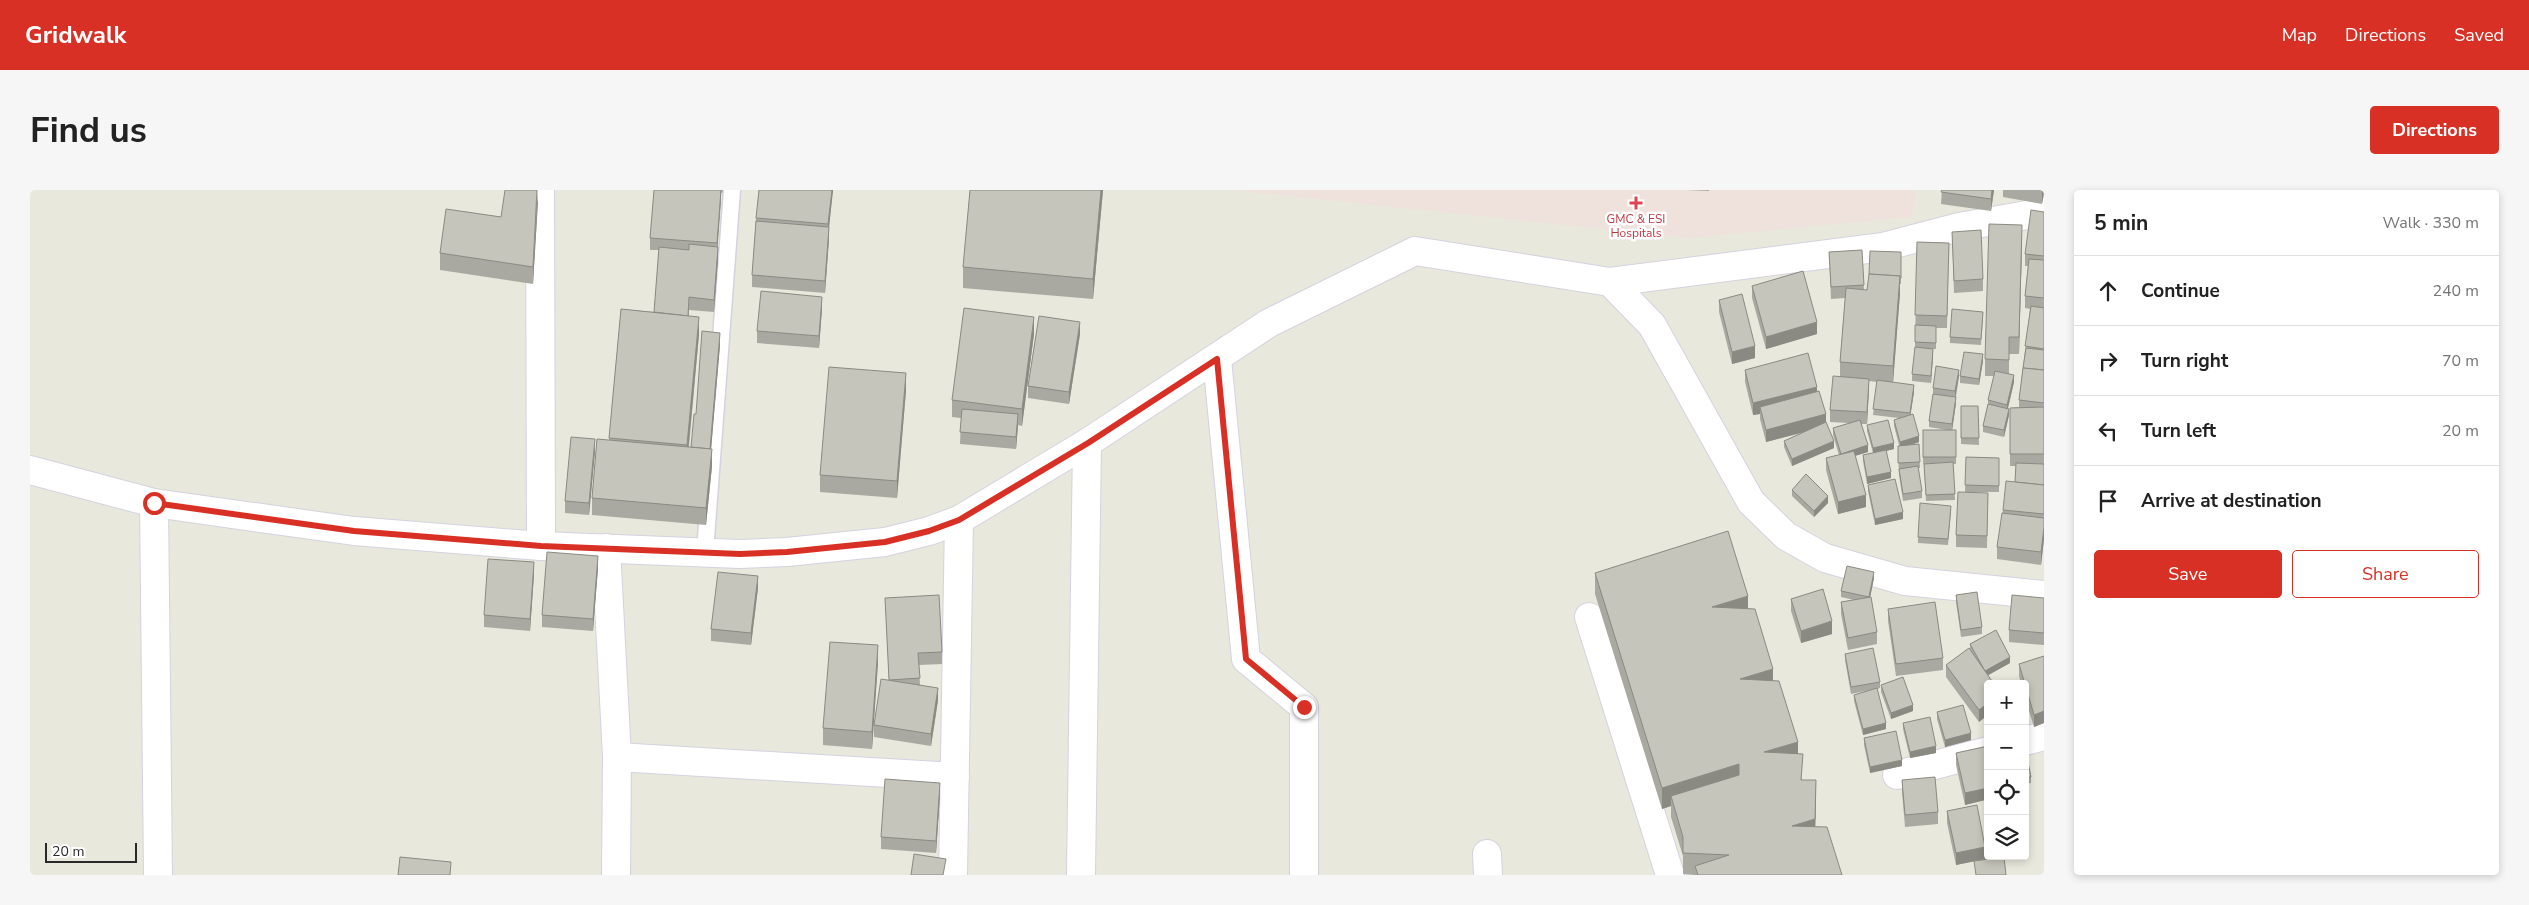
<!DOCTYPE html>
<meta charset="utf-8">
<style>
body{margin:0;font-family:"Nunito Sans",sans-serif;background:#f6f6f6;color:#222}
.controls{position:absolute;right:15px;bottom:15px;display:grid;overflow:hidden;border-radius:5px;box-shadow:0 2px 8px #0003}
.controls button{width:45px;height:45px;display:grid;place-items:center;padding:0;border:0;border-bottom:1px solid #e0e0e0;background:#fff;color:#222;font:25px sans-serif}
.scale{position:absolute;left:15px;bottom:12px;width:92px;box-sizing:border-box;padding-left:5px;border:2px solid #292929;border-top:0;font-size:14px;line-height:18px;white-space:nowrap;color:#292929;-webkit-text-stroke:4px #fff;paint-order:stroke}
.stop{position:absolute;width:15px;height:15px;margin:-11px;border:4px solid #d93025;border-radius:50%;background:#fff}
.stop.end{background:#d93025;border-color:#fff;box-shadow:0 1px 5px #0008}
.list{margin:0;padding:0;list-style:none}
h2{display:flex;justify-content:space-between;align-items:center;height:65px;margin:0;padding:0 20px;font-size:21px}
h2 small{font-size:16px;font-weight:400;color:#767676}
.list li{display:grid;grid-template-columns:32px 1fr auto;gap:15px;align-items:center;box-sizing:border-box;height:70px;padding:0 20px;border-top:1px solid #e0e0e0}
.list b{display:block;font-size:19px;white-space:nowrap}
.list em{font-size:16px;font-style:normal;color:#767676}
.actions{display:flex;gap:10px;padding:15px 20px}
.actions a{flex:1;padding:11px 0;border:1px solid #d93025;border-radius:5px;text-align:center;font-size:18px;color:#d93025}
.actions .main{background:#d93025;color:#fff}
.icon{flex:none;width:28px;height:28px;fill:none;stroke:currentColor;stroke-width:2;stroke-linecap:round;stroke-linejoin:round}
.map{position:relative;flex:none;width:2014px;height:685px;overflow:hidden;border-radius:5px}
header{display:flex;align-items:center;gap:30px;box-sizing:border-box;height:70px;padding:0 25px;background:#d93025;color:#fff}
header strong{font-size:24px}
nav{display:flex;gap:28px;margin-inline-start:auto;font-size:18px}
.intro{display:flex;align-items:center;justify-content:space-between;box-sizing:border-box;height:120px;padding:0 30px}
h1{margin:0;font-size:35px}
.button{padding:12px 22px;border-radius:5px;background:#d93025;color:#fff;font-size:18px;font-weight:700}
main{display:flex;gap:30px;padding:0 30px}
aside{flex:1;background:#fff;border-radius:5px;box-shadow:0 2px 8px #0003}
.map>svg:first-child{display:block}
.medical{fill:#efe1db}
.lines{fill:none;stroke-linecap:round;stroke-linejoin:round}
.lane-casing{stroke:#d4d2e0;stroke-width:19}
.street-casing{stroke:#d4d2e0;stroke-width:30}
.secondary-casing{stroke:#d4d2e0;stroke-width:30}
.lane{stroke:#fff;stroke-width:16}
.street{stroke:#fff;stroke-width:28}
.secondary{stroke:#fff;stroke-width:28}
.wall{fill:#a9a9a1}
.shaded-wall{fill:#8a8a83}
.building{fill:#c5c5bb;stroke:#8a8a83}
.route{stroke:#d93025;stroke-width:6}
.health-dot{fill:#e0444e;stroke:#fff;stroke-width:2}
.labels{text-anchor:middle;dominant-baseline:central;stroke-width:5;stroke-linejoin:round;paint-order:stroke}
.health-label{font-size:12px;fill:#be3a42;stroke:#fff}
</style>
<header>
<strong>Gridwalk</strong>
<nav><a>Map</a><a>Directions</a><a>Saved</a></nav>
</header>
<div class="intro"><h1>Find us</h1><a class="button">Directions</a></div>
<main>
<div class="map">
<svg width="2014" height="685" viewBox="0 0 2014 685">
<rect width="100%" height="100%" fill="#e9e8dc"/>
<path class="medical" d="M1202,0H1886L1881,27L1659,48Z"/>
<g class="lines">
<defs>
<path id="lane" d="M675,362L702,0"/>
<g id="street">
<path d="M510,0L511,356"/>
<path d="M1580,92L1853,57L1929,37L2014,22"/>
<path d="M1187,169L1216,469L1274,517V685"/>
<path d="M124,313L128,685"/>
<path d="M576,358L587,567L586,685"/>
<path d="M1559,427L1640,685"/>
<path d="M1995,551L2014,546"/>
<path d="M587,567L925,587"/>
<path d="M1867,585L1958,561"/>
<path d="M1457,664L1458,685"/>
<path d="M923,685L929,330"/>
<path d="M1051,685L1057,253"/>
</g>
<path id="secondary" d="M0,280L124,313L324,341L511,356L710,364L757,362L855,352L899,341L929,330L1057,253L1239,133L1385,61L1580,92L1622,135L1721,312L1756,346L1795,368L1875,391L2014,405"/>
</defs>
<use href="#lane" class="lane-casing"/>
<use href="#street" class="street-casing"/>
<use href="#secondary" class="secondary-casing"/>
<use href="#lane" class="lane"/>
<use href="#street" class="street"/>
<use href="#secondary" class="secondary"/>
</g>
<g class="wall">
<path d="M624,0H693L692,3H691L687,57L688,69L684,122L659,120V126L669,144L659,257H661L666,224L690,155L681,259L682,276L676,335L562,325V308L579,250L591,119L624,122L629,60H620V48Z"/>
<path d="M729,0H803L799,37V49L795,103L722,97V85L726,28Z"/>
<path d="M940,0H1073L1063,109L933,98V77Z"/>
<path d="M1656,0H1679V1Z"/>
<path d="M1912,0H1964L1961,21L1911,14Z"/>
<path d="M1973,0H2014L2012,14L1973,7Z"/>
<path d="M508,11L503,94L410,80V63L471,27Z"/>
<path d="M2014,22V349L2011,375L1967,369V357L1973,320L1985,292L1986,276H1980V218L1989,217V210L2000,119L1995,118V106L1998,76H1995V64Z"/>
<path d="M1922,42L1953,89V101L1924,103Z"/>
<path d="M1887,52L1919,53L1917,138H1906V159H1903V166L1901,193L1882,191V184L1885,157Z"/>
<path d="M1992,52L1989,164H1979V184L1984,192L1978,218L1979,225L1974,247L1953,242V236L1958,214V210L1964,186H1955V169Z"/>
<path d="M1832,60L1834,100H1837L1871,62V94H1870V103L1863,192L1884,202L1880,225L1889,252L1882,255L1889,254L1890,278H1888L1892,301V308L1873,311L1869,285L1868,262L1869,255L1864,236V230L1869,228L1843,225L1847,192L1839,191L1837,234H1831L1838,262L1825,266L1836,317L1808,324L1796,280V268L1809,265L1803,245V238L1819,233L1800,232V220L1810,187V172L1815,108L1801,109L1799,62Z"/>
<path d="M1722,96L1787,144L1736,159L1722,108Z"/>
<path d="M1689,110L1725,168L1702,174L1689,122Z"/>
<path d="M792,119L789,158L727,153V141Z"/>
<path d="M1953,128L1951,155L1920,153V147Z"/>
<path d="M1004,144L992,236L988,235L986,259L930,254L931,228L922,227V210Z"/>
<path d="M1050,144L1039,214L998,208V196Z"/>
<path d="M1953,171L1949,195L1930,193V186Z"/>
<path d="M1715,180L1787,202L1804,258L1762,276L1754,257V251L1772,243L1736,252L1730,229V224L1723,225L1715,192Z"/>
<path d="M1929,186L1926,207V213L1922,240H1926V274H1923L1925,310L1896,311L1894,274H1893V240H1917L1899,237V231L1903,204V198Z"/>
<path d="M876,200L867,308L790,302V285Z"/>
<path d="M1931,216H1948L1949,255L1931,254Z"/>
<path d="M1837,235L1864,259L1856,261L1861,288L1837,294L1833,271V265L1843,263L1837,241Z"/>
<path d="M565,261L559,325L535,323V311Z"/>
<path d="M1936,267L1969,268V302H1935Z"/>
<path d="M1838,295L1873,329L1845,335L1838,301Z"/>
<path d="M1762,300L1798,313L1784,327L1762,306Z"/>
<path d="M1958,303L1957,358L1926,357V345Z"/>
<path d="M1921,322L1918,355L1888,353V347Z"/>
<path d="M568,378L563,441L512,437V425Z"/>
<path d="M1565,383L1718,419L1768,564L1772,590L1786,611L1785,637L1812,685H1665L1653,684V666L1641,627V616L1632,619L1565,404Z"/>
<path d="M504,384L500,441L454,437V425Z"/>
<path d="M1844,388L1840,407L1847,442V454L1818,460L1811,424V412L1824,410L1811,407V401Z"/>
<path d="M728,398L721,455L681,451V439Z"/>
<path d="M1926,405L1952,437V444L1931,447L1926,412Z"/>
<path d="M855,408L912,462V474L889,475L890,495L908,510L901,556L844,547V535L859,490Z"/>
<path d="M2014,408V455L1979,452V440Z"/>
<path d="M1761,409L1802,444L1771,453L1761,421Z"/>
<path d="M1858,419L1913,468V480L1866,486L1858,431Z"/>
<path d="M1940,454L1980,473L1958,485L1949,532L1916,487V475L1940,460Z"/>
<path d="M1815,464L1850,492V498L1847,499L1856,539L1833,545L1824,511V505L1845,499L1821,504L1815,470Z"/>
<path d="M2014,466V533L2004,537L1995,508V494H1991L1989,486V474Z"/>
<path d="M848,472L842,559L793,555V538Z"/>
<path d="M1851,495L1883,521L1861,529L1851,502Z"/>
<path d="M1907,522L1941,550L1915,557L1907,529Z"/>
<path d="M1873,533L1906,563L1880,568L1873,539Z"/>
<path d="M1834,548L1872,576L1840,583L1834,555Z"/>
<path d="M1958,556V632L1955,620V610L1935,615L1926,575V563Z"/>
<path d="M1995,558L2001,587V593L1995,594Z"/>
<path d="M1872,590L1908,622V634L1875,637L1872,602Z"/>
<path d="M910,605L906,663L851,659V647Z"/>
<path d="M1917,621L1955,669L1926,675L1917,633Z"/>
</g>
<g class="shaded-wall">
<path d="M508,0V11L503,94V77Z"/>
<path d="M691,0V10L687,65V53Z"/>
<path d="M802,0H803L798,47V34Z"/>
<path d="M1071,0H1073L1063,109V89Z"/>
<path d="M1962,0H1964L1961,21V9Z"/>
<path d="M2012,0H2014V3L2012,14Z"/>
<path d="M1992,35V52L1989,164V147Z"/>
<path d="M799,37V49L795,103V91Z"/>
<path d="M688,57V69L684,122V110Z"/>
<path d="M1870,86V103L1863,193V176Z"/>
<path d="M792,107V119L789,158V146Z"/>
<path d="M669,127V144L657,272V255Z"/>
<path d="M1004,127V144L992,236V219Z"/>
<path d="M1050,132V144L1039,214V202Z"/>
<path d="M1787,132V144L1736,159V147Z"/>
<path d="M690,143V155L680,272V260Z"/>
<path d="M1725,156V168L1702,174V162Z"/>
<path d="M1903,159V166L1901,193V186Z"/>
<path d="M1953,164V171L1949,195V189Z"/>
<path d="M1929,180V186L1925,208V201Z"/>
<path d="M876,183V200L867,308V291Z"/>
<path d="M1984,185V192L1977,222V215Z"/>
<path d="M1839,189V201L1837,234V222Z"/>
<path d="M1884,195V202L1880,229V223Z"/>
<path d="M1787,197V209L1730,217V224L1723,225V213Z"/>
<path d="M1926,207V213L1922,241V234Z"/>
<path d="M1979,219V225L1974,247V240Z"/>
<path d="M988,224V236L986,259V247Z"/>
<path d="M1796,224V236L1736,252V240Z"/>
<path d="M1889,246V252L1870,258V252Z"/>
<path d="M565,249V261L559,325V313Z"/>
<path d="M1804,251V258L1762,276V269Z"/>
<path d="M1864,253V259L1843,264V258Z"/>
<path d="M1838,255V262L1811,270V264Z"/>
<path d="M682,259V276L676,335V318Z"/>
<path d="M1861,282V288L1837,294V287Z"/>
<path d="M1836,305V317L1808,324V312Z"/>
<path d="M1798,306V313L1784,327V321Z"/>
<path d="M1873,322V329L1845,335V329Z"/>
<path d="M2014,337V349L2011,375V362Z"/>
<path d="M568,366V378L563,441V429Z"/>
<path d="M504,372V384L500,441V429Z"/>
<path d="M1844,382V388L1839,413V407Z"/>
<path d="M728,386V398L721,455V443Z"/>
<path d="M1718,406V427L1682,417Z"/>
<path d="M1802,431V444L1771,453V441Z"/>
<path d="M848,455V472L842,559V542Z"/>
<path d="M1980,467V473L1955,487V481Z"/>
<path d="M1743,479V500L1710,489Z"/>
<path d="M908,498V510L901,556V544Z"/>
<path d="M1958,513V525L1949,532V520Z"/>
<path d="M1883,515V521L1861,529V523Z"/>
<path d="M2014,521V533L2004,537V525Z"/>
<path d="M1856,533V539L1833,545V539Z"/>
<path d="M1941,543V550L1915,557V550Z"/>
<path d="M1768,552V572L1734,562Z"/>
<path d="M1906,556V563L1880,568V562Z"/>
<path d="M1872,570V576L1840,583V577Z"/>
<path d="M1709,574V595L1641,606V616L1632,619V598Z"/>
<path d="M1786,590V611L1785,650L1762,636Z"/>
<path d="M910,593V605L906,663V651Z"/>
<path d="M1958,598V610L1955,608V610L1935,615V603Z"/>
<path d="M1955,657V669L1926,675V663Z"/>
</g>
<g class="building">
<path d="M475,0H507L503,77L410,63L416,19L471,27Z"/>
<path d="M624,0H691L687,53L620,48Z"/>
<path d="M729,0H802L798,34L726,28Z"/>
<path d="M940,0H1071L1063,89L933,77Z"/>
<path d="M1912,0H1962L1961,9L1911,2Z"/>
<path d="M2001,20L2014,22V66L1995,64Z"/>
<path d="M726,31L799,37L795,91L722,85Z"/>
<path d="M1959,34L1992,35L1989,147H1979V170L1955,169Z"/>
<path d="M1951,40L1953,89L1924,91L1922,42Z"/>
<path d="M1887,52L1919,53L1917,126L1885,125Z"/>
<path d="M659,54L688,57L684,110L659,107L658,126L624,122L629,57L659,60Z"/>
<path d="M1832,60L1834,95L1801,97L1799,62Z"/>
<path d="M1840,61L1871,62V88H1869L1870,86L1839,84Z"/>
<path d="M1999,69L2014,70V108L1995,106Z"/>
<path d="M1773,81L1787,132L1736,147L1722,96Z"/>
<path d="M1839,84L1870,86L1863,176L1810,172L1816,98L1837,100Z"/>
<path d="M731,101L792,107L789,146L727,141Z"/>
<path d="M1712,104L1725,156L1702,162L1689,110Z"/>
<path d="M2001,116L2014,118V159L1995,156Z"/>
<path d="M934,118L1004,127L992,219L922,210Z"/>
<path d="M591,119L669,127L657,255L579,248Z"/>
<path d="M1922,119L1953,122L1951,149L1920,147Z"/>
<path d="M1009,126L1050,132L1039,202L998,196Z"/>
<path d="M1885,135L1906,136V153L1885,152Z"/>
<path d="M672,141L690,143L680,259L661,257L664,224H666Z"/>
<path d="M1885,157L1903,159L1901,186L1882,184Z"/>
<path d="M1996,158L2014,160V180L1993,178Z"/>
<path d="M1934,162L1953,164L1949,189L1930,186Z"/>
<path d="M1778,163L1787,197L1723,213L1715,180Z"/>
<path d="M1906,176L1929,180L1925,201L1903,198Z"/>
<path d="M799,177L876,183L867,291L790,285Z"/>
<path d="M1993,178L2014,180V213L1989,210Z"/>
<path d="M1965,181L1984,185L1977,215L1958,210Z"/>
<path d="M1803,186L1839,189L1837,222L1800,220Z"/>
<path d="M1847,190L1884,195L1880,223L1843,219Z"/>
<path d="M1789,201L1796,224L1736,240L1730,217Z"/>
<path d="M1903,204L1926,207L1922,234L1899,231Z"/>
<path d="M1958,214L1979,219L1974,240L1953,236Z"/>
<path d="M1931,216H1948L1949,248H1931Z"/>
<path d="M2014,217V264H1980V218Z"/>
<path d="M932,219L988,224L986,247L930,242Z"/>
<path d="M1883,224L1889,246L1870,252L1864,230Z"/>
<path d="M1830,230L1838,255L1811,264L1803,238Z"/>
<path d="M1858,230L1864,253L1843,258L1837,235Z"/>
<path d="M1796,232L1804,251L1762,269L1754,251Z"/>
<rect x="1893" y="240" width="33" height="27"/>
<path d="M541,247L565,249L559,313L535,311Z"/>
<path d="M567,249L682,259L676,318L562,308Z"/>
<path d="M1889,254L1890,272L1868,273V256Z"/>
<path d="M1856,260L1861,282L1837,287L1833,265Z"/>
<path d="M1824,261L1836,305L1808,312L1796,268Z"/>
<path d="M1936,267L1969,268V296L1935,295Z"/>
<path d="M1923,272L1925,304L1896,305L1894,274Z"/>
<path d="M1986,273L2014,274V295L1985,292Z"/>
<path d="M1888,276L1892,301L1873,304L1869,279Z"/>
<path d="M1776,284L1798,306L1784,321L1762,300Z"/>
<path d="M1865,289L1873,322L1845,329L1838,295Z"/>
<path d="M1976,291L2014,295V324L1973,320Z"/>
<path d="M1928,302L1958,303L1957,346L1926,345Z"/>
<path d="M1890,313L1921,316L1918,349L1888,347Z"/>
<path d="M1972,323L2014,328V337L2011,362L1967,357Z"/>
<path d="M1698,341L1718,406L1682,417L1725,419L1743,479L1710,489L1749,491L1768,552L1734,562L1773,564L1771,590H1786L1785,629L1762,636L1797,637L1812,685H1668L1665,676L1699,665L1653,663V647L1641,606L1709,585V574L1632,598L1565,383Z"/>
<path d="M517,362L568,366L563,429L512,425Z"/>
<path d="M458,369L504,372L500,429L454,425Z"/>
<path d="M1817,376L1844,382L1839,407L1811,401Z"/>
<path d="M688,382L728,386L721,443L681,439Z"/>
<path d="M1793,399L1802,431L1771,441L1761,409Z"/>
<path d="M1947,402L1952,437L1931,440L1926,405Z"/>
<path d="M909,405L912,462L888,463L890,488L859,490L855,408Z"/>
<path d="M1982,405L2014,408V443L1979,440Z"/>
<path d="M1841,407L1847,442L1818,448L1811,412Z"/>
<path d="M1905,412L1913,468L1866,474L1858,419Z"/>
<path d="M1966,440L1980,467L1955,481L1940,454Z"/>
<path d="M800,452L848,455L842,542L793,538Z"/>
<path d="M1843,458L1850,492L1821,497L1815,464Z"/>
<path d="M1939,458L1964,494H1958V513L1949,520L1916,475Z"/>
<path d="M2014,466V521L2004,525L1995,494L1989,474Z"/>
<path d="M1873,487L1883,515L1861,523L1851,495Z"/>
<path d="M851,489L908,498L901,544L844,535Z"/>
<path d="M1847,498L1856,533L1833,539L1824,505Z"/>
<path d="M1933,515L1941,543L1915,550L1907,522Z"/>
<path d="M1900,527L1906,556L1880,562L1873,533Z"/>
<path d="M1866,541L1872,570L1840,577L1834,548Z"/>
<path d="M1958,556V598L1935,603L1926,563Z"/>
<path d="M1995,558L2001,587L1995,588Z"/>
<path d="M1905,587L1908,622L1875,625L1872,590Z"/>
<path d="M855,589L910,593L906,651L851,647Z"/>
<path d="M1958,607V620L1955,608Z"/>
<path d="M1947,615L1955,657L1926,663L1917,621Z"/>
<path d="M884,664L916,669L913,685H881Z"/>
<path d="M370,667L421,672L420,685H368Z"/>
<path d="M1974,667L1976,685H1946L1944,671Z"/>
</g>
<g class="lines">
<path class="route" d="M124,313L324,341L511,356L710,364L757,362L855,352L899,341L929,330L1058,253L1187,169L1216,469L1274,517"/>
</g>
<path class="health-dot" d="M1603.5 5.5h5v5h5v5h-5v5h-5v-5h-5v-5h5z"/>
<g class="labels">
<g class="health-label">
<text x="1606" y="29">GMC &amp; ESI<tspan x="1606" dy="14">Hospitals</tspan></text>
</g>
</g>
</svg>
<div class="controls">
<button>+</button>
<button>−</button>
<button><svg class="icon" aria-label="locate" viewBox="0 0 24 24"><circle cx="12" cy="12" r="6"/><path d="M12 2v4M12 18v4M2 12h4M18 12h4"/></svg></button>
<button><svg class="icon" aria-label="layers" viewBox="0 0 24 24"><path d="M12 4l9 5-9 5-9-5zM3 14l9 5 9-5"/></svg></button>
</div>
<div class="scale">20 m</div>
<div class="stop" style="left:124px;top:313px"></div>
<div class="stop end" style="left:1274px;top:517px"></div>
</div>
<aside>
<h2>5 min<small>Walk · 330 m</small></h2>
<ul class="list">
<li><svg class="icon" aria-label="ahead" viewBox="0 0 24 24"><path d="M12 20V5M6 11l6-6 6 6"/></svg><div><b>Continue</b></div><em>240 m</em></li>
<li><svg class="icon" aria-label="right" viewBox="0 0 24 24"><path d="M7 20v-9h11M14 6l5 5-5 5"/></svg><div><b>Turn right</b></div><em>70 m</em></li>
<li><svg class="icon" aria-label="left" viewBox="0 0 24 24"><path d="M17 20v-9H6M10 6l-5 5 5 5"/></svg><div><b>Turn left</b></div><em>20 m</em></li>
<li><svg class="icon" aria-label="arrive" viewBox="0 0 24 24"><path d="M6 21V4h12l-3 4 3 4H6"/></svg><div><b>Arrive at destination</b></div></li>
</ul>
<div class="actions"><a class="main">Save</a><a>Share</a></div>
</aside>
</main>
